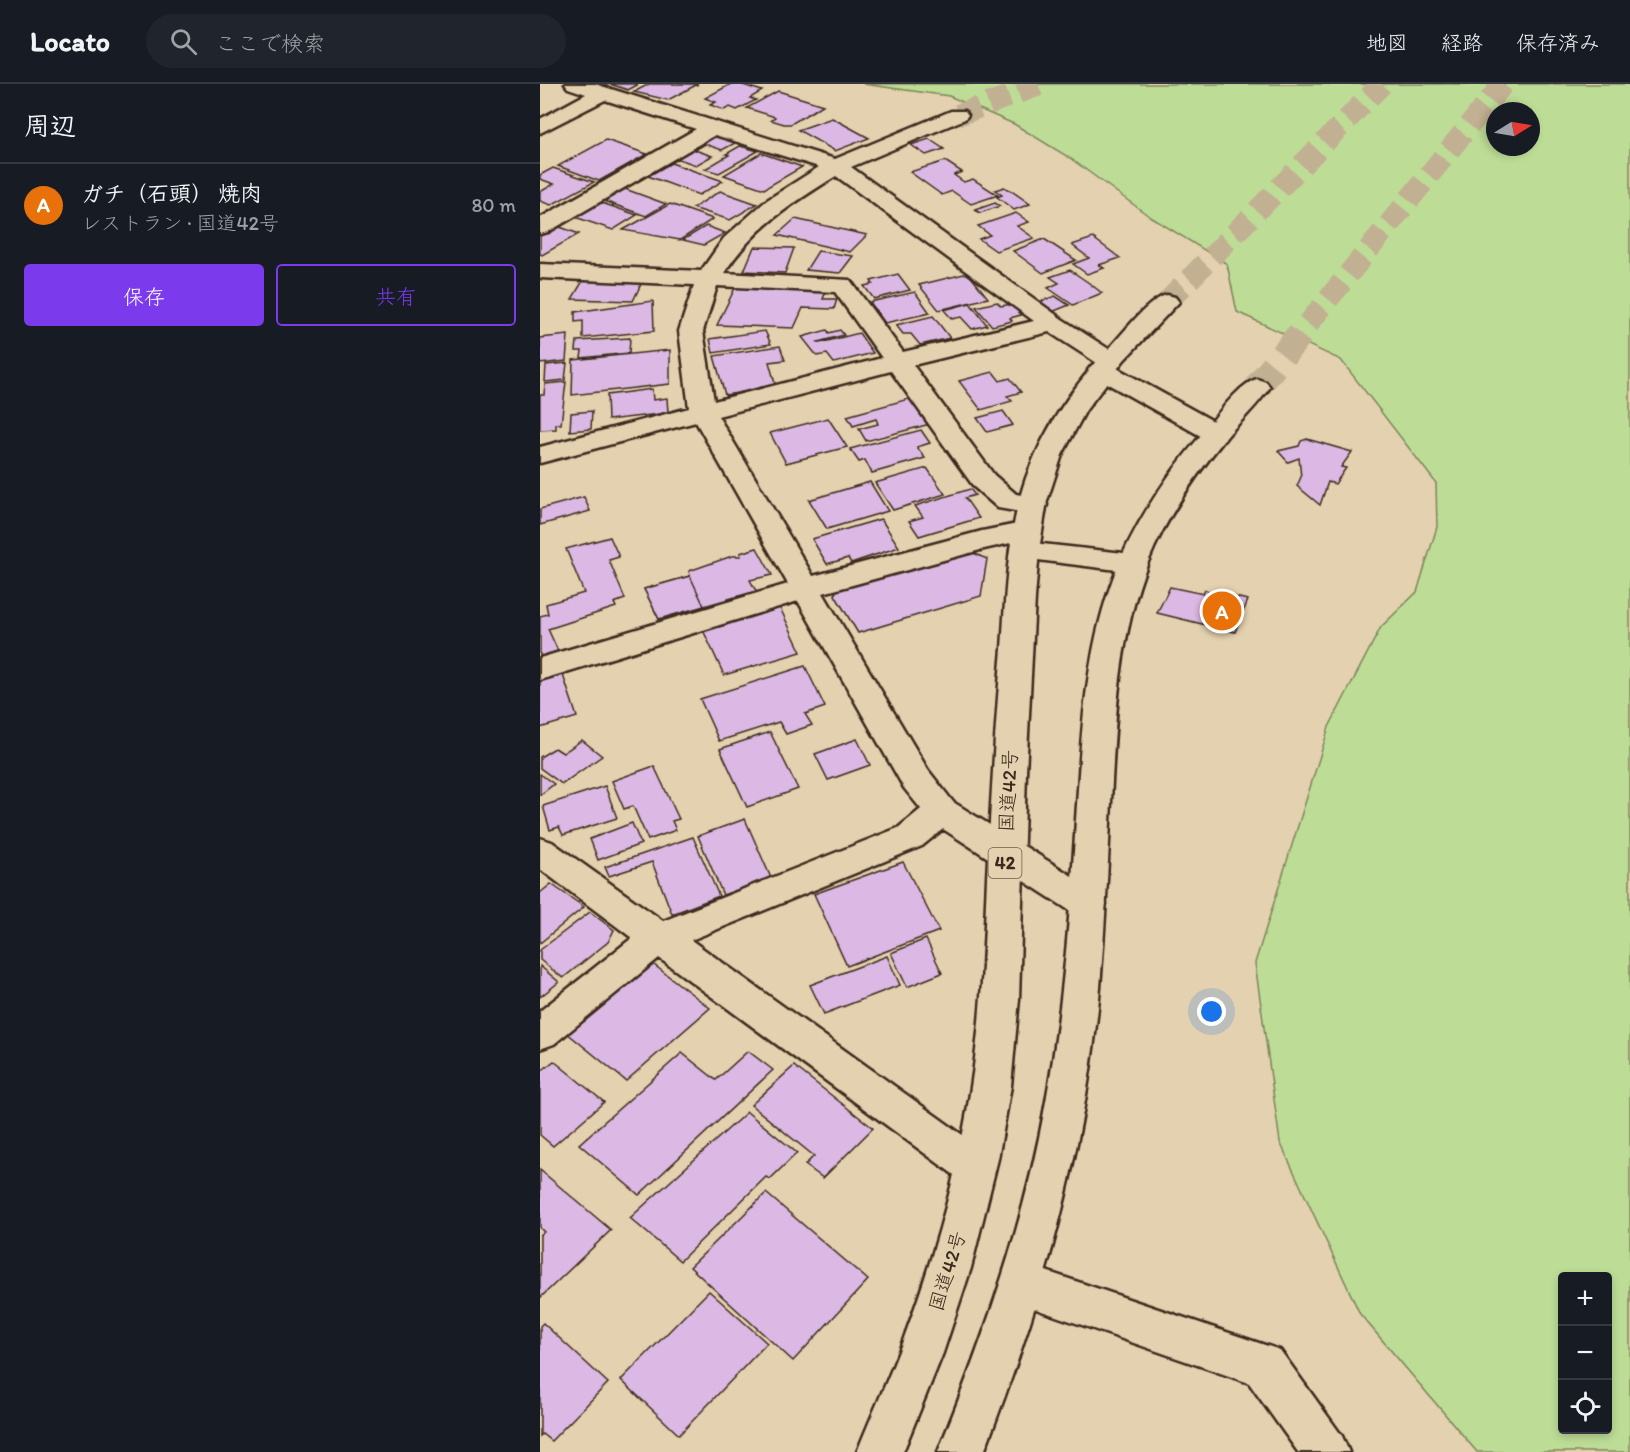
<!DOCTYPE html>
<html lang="ja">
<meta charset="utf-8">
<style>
body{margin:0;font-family:Itim,"Klee One",sans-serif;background:#20242c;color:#f1f3f6}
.controls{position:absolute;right:18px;bottom:18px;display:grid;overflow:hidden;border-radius:6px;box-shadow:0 3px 9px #0003}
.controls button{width:54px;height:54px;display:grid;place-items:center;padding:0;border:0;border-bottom:2px solid #363941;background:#171b24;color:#f1f3f6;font:30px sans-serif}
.compass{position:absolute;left:946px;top:18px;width:54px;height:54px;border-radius:50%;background:#171b24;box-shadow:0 3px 9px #0003;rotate:79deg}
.you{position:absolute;left:672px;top:928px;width:21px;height:21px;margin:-15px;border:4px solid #fff;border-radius:50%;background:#1a73e8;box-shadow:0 0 0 9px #1a73e833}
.badge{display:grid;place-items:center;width:39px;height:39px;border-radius:50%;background:#7c3aed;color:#fff;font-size:20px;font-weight:700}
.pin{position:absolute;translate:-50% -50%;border:3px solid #fff;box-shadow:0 2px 6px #0006}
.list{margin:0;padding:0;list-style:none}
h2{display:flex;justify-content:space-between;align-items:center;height:78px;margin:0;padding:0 24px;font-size:26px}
h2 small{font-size:20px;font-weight:400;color:#9ea1a6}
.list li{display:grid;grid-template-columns:39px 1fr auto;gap:18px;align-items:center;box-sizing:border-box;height:84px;padding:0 24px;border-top:2px solid #363941}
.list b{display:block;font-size:22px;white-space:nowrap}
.list p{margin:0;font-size:20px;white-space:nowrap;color:#9ea1a6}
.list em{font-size:20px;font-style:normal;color:#9ea1a6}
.actions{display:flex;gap:12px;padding:18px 24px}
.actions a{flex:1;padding:14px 0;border:2px solid #7c3aed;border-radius:6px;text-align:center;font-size:21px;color:#7c3aed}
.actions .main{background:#7c3aed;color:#fff}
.icon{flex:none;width:33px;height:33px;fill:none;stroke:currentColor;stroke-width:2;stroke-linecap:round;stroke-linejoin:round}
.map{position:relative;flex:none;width:1090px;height:1368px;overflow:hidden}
header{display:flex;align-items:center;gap:36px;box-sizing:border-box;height:84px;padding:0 30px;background:#171b24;border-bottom:2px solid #363941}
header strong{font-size:28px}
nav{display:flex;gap:33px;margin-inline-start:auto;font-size:21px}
.search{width:420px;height:54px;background:#20242c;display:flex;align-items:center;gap:15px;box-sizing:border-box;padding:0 21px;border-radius:33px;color:#9ea1a6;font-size:22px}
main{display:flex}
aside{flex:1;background:#171b24}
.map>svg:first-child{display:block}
.green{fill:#bddd96;stroke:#7c845a;stroke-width:1.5;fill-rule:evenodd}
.building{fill:#dcb9e4;stroke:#3b2a1e;stroke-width:1.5}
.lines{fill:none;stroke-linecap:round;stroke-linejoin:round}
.street-tunnel{stroke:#c2b092;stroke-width:22;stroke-dasharray:22 10;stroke-linecap:butt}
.highway-tunnel-far1{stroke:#c2b092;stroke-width:22;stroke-dasharray:22 10;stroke-linecap:butt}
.highway-tunnel{stroke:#c2b092;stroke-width:27;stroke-dasharray:27 14;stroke-linecap:butt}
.street-casing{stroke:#3b2a1e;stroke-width:5}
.highway-casing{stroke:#3b2a1e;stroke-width:5}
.street{fill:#e4d1af;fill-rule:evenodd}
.highway{fill:#e4d1af;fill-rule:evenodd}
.labels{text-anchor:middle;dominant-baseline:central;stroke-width:5;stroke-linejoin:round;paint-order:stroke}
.shield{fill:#e4d1af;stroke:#6e5c4a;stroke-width:1.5}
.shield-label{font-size:18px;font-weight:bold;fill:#3b2a1e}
.street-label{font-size:20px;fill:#3b2a1e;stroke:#e4d1af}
</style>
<header>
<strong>Locato</strong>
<div class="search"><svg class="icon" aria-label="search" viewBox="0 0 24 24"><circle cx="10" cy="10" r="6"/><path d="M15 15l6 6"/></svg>ここで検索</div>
<nav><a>地図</a><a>経路</a><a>保存済み</a></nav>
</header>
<main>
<aside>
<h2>周辺<small></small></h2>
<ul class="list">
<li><span class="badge" style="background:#e8710a">A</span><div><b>ガチ（石頭） 焼肉</b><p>レストラン · 国道42号</p></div><em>80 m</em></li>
</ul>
<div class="actions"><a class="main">保存</a><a>共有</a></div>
</aside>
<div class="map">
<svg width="1090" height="1368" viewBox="0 0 1090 1368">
<rect width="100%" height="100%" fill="#e4d1af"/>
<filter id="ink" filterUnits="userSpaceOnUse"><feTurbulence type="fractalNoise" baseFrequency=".0167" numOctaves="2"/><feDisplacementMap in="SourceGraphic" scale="12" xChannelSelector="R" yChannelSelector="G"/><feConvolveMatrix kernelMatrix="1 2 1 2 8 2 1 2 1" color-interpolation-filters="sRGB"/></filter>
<g filter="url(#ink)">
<path class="green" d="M323,0H1090V1368H937L820,1230L740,1058L715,879L789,643L841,543L877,508L897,443L896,399L801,276L697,228L687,180L609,132L530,74L474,40L409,12ZM955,27H991V63H955ZM1023,1192H1068V1346H1023Z"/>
<g class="building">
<path d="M70,0H99L88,6Z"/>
<path d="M109,0H158L128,16L94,8Z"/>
<path d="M191,0H200L222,7L210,14L216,16L197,26L190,23L184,26L170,21L176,18L165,14Z"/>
<path d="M238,7L283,21L251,40H244L231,36L235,33L207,24Z"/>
<path d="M292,34L329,54L295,67L258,46Z"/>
<path d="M181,51L199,57L182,66L165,60L155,66L172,72L156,81L133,73L171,52Z"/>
<path d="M389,55L404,65L386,71L371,61Z"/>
<path d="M66,56L107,70L59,97L18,82Z"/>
<path d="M200,62L218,67L179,89L165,85L189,71L186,70Z"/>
<path d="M221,69L262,83L224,105L184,91Z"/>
<path d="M405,77L422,88L414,91L424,98L433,95L458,111L431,120L412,107L402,111L370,88Z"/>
<path d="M131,79L183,97L159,111L108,92Z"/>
<path d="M13,84L54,98L11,121L0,117V108L14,100L0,95V91Z"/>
<path d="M464,103L473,108L490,120L474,126L457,113L462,111L455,106Z"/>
<path d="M85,105L126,120L106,132L64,117Z"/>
<path d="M180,107L217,120L190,136L153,124Z"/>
<path d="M59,118L97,131L73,146L35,133Z"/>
<path d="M455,119L460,122L440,129L435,126Z"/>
<path d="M130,120L173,135L140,156L83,146Z"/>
<path d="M476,129L489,138L477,142L494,154L456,167L439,155L450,151L438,142Z"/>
<path d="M255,135L313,148L327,151L310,168L237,151Z"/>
<path d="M9,139L39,150L2,171L0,170V144Z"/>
<path d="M166,142L185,149L164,161L143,156Z"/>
<path d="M553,154L580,174L559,181L564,184L547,190L533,180L549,174L532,161Z"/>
<path d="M504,155L536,176L503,189L473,167Z"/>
<path d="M214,163L254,164L245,189L204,187Z"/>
<path d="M278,167L313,172L300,189L266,186Z"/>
<path d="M530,186L549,199L562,209L533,221L508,204L519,199L510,193Z"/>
<path d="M428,189L448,214L399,226L379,201Z"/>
<path d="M358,190L370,206L334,215L324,202L333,200L331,197Z"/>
<path d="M44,195L102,198L93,217L32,215Z"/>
<path d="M197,200L287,204L283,215H297L294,225L263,224L254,244L177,241Z"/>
<path d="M375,208L390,229L345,239L330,218Z"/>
<path d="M515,212L529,221L512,228L499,218Z"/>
<path d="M113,217L114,247L43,254V237L35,238V228Z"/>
<path d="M457,218L461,222L472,220L481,231L470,234L472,237L452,242L436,223Z"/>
<path d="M430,219L447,241L432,245L421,233L412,235L404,226Z"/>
<path d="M393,232L410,254L380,261L371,250H363L356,241Z"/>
<path d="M287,246L289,249L300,246L304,251L278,258L280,259L319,249L333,269L294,279L287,270L277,272L262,253Z"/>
<path d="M225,247L231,260L173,269L170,255Z"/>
<path d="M28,251L26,277L0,280V254Z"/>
<path d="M90,254L89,269L41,274L42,267H36L37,257Z"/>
<path d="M240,262L245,276L229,278L236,303L185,311L174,272Z"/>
<path d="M130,266V300L32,311L33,276Z"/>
<path d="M27,279L25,296L5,298L6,281Z"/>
<path d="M453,288L460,297L470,294L481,308L467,312L472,317L441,326L419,297Z"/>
<path d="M26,298L21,340H16V345L0,346V311H4L5,300Z"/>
<path d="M112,305L113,316L127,314L128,329L68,336L67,311Z"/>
<path d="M372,314L390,340L326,357L319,345L338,340L336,335L313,342L307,332Z"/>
<path d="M52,327L51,345L30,347L31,329Z"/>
<path d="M463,327L473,341L447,348L437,334Z"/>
<path d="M288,334L307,363L246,379L230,349Z"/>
<path d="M381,346L390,359L377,363L385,374L332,389L325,376L319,378L310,365Z"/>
<path d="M767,355L812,368L801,383L806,384L795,400L788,398L780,421L757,402L761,393L759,374L748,378L738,367L759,362L761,357Z"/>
<path d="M387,384L405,410L353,426L335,399Z"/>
<path d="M330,398L348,427L287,445L269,416Z"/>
<path d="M430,405L435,411L425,414L439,434L379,452L369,437L383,433L375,422Z"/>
<path d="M44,413L50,427L0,441V425Z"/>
<path d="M341,435L359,463L311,479L308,474L287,480L272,455Z"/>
<path d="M70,453L79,473L69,476L85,515L74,519L76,523L8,545L18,567L0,573V532L8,530L6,520L44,509L26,465Z"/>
<path d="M420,463L447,475L441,512L318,549L295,511L297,502Z"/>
<path d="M217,464L232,491L210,496L216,507L119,535L104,505L150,492L149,487L192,472H201L200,469Z"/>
<path d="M150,492L164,522L119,535L104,505Z"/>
<path d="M630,503L663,510L665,506L708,516L695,548L617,529Z"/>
<path d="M240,524L261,568L184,591L163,546Z"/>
<path d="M265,582L285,623L265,630L272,641L246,650L239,638L179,657L160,615Z"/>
<path d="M22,588L37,633L0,644V594Z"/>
<path d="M230,648L258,705L207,723L180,665Z"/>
<path d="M317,655L330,681L288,696L275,670Z"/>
<path d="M42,656L62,672L22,700L0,684V673L15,664L23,669Z"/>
<path d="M114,682L139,735L132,737L136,746L108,756L93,722L84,725L72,697Z"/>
<path d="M0,690L14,700L0,711Z"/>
<path d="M65,702L77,734L23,751L19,743L10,746L3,722Z"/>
<path d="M205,735L231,794L183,811L158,752Z"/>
<path d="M92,739L101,760L58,776L50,755Z"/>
<path d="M153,753L179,812L132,830L112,778L69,792L65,783Z"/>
<path d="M363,778L399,847L307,882L274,810Z"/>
<path d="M11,800L44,823L0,859V809Z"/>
<path d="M50,828L74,846L68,858L23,894L0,876V866Z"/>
<path d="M386,855L402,889L367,903L351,869Z"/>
<path d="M347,872L360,901L284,930L270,901Z"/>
<path d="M105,874L170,924L86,997L21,944Z"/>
<path d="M0,882L19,898L0,913Z"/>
<path d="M208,967L233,986L99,1111L39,1060L142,969L176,996Z"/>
<path d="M14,977L64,1018L13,1062L0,1051V988Z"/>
<path d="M254,982L333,1044L283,1094L265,1081L274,1072L211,1021Z"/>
<path d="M207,1028L257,1069L230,1095L226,1093L140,1177L90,1134Z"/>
<path d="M0,1086L71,1146L0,1214V1151L4,1148L0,1144Z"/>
<path d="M226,1109L328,1196L253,1277L150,1183Z"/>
<path d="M169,1207L227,1259L139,1351L81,1296Z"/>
<path d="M3,1239L68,1299L11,1357L2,1350L0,1352V1242Z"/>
</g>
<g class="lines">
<path class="street-tunnel" d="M418,31L502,0"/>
<g class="highway-tunnel-far1">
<path d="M627,218L842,0"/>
<path d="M768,240L963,0"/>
</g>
<path class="highway-tunnel" d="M717,303L769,239"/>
<defs>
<g id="street">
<path d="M25,0H55L295,75L411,27H425L428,31L425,35L311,83L522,235L578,271L581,276L578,281L573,282L684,343L688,349L684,355L675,357L666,355L552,291L548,286L552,281L557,279L509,248L373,281L454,391L476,410L503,415L507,421L503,427L493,430L458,424L434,403L351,287L178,332L273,492L442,447L487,438L497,441L501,447L497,453L444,465L283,509L388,686L413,718L561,810L566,820L561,830L548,834L535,830L403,745L382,762L151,856L449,1070L455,1083L449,1096L435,1102L421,1096L119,874L14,960L0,965V927L92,854L0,785V754L12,758L123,837L358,744L381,725L364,704L258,517L0,596V574L248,500L156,338L0,379V363L149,324L139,247L154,201L0,194V180L161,187L184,154L227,116L279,83L175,51L8,148L0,150V134L156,45L65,16L0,49V35L46,10L28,4ZM296,92L494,237L363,268L310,196L184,189C214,143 251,120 296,92ZM177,202L295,208L342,274L174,317L163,247Z"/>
<path d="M484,458L593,470L603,472L607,479L603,486L593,488L474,473L470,467L474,461Z"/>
<path d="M482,1179L740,1266L802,1352L809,1368H758L709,1299L467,1215L460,1200L467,1185Z"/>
</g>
<g id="highway">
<path d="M627,211L635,213L639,218L584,276L546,326L522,371L507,417L499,466L495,514L486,689L479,915L471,1002L458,1075L431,1184L403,1269L363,1368H317C332,1330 350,1292 364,1254C394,1173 418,1089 431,1003C442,934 444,864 447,794C451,717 455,641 462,565C466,508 467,449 486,394C504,344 536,298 573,260C586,246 609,215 627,211Z"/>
<path d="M717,295L726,298L730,303C718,320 703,335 689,350C657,389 627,431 608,478C578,554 575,637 571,718C568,780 565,842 560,904C545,1067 503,1216 444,1368H398C444,1254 485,1138 506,1017C523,924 530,830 536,736C541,659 544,578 570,503C589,447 623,396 661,351C674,336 698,300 717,295Z"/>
</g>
</defs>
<use href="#street" class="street-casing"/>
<use href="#highway" class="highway-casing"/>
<use href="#street" class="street"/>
<use href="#highway" class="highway"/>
</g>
</g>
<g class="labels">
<rect class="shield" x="448.5" y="764" width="33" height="30" rx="4.5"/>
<g class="shield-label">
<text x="465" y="779">42</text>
</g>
<g class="street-label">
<text transform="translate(468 707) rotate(-87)">国道42号</text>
<text transform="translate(407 1187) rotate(-73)">国道42号</text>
</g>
</g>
</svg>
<div class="controls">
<button>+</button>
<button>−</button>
<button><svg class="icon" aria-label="locate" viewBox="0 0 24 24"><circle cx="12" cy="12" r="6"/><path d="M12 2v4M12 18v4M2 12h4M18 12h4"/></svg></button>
</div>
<svg class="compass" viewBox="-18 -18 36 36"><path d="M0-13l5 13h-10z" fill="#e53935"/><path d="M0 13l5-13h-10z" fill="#9ea1a6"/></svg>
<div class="you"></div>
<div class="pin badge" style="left:682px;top:527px;background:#e8710a">A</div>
</div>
</main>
